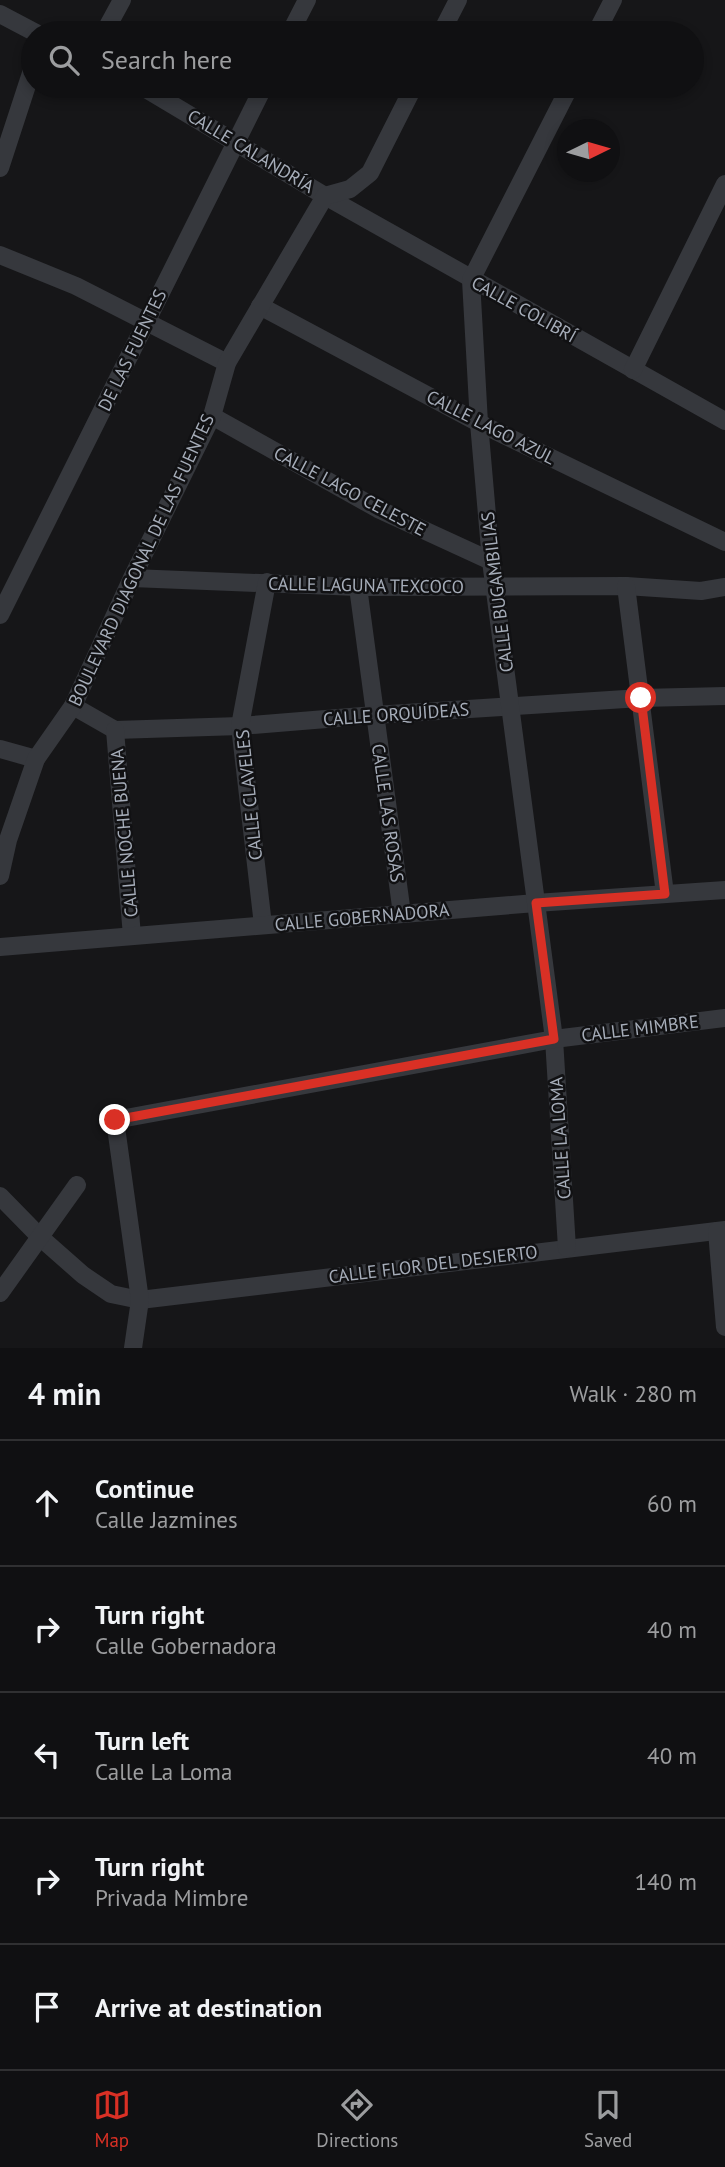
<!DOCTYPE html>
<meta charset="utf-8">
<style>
body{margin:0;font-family:"PT Sans",sans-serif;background:#19191b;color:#f1f3f6}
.compass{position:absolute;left:557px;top:119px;width:63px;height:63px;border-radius:50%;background:#101012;box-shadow:0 4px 10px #0003;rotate:85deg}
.stop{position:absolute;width:21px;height:21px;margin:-16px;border:5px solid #d93025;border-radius:50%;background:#fff}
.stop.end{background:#d93025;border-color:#fff;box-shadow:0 2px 7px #0008}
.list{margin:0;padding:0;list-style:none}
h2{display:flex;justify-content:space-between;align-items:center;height:91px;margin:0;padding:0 28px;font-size:30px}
h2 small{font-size:23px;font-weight:400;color:#9c9d9f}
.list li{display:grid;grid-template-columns:46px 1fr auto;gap:21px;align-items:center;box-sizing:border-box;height:126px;padding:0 28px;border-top:2px solid #303032}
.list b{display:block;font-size:26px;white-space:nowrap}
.list p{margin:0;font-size:23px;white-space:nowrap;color:#9c9d9f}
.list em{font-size:23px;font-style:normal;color:#9c9d9f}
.icon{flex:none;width:38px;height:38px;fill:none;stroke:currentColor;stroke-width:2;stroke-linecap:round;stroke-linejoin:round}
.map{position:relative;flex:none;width:725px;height:1348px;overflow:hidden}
.search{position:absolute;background:#101012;box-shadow:0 4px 10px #0003;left:21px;right:21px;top:21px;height:77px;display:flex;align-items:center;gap:18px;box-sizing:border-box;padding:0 24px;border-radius:38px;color:#9c9d9f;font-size:26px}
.sheet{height:721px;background:#101012}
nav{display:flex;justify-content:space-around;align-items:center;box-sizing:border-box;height:98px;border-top:2px solid #303032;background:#101012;font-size:19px;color:#9c9d9f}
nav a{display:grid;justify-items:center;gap:4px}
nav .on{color:#d93025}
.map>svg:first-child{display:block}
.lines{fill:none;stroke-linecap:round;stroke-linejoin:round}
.minor{stroke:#36383d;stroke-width:18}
.route{stroke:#d93025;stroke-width:9}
.labels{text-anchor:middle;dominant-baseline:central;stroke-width:5;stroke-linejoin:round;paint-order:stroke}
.street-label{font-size:18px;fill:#a6adb9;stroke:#111113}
</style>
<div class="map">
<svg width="725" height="1348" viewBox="0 0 725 1348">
<rect width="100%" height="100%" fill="#161618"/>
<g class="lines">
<g class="minor">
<path d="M0,14L36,33"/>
<path d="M104,33L122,0"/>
<path d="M290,33L307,0"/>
<path d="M441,33L458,0"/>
<path d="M596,33L613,0"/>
<path d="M141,86L325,196L725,421"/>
<path d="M0,168L33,67"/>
<path d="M0,255L76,286L227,363"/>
<path d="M260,306L479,423L725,542"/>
<path d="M633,370L725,184"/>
<path d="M212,416L378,509L491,561"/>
<path d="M132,578L358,587L626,586L701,591L725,587"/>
<path d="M626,586L665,894"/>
<path d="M358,587L402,914"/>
<path d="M0,615L264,86"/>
<path d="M73,706L115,730L240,726L375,715L641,698L725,696"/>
<path d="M115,730L132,936"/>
<path d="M0,749L36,759"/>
<path d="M0,876L8,840L36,759L73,706L132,578L212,416L227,363L325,196L350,189L370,173L414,86"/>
<path d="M263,925L240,726L267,582"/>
<path d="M0,947L536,903L725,890"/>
<path d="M0,1196L41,1238L83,1275L111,1294L140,1300L725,1230"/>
<path d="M717,1231L725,1327"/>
<path d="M567,1248L554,1039L491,561L479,423L471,280L570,86"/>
<path d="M0,1293L77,1185"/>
<path d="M133,1348L140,1300L115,1120L554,1039L725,1018"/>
</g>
</g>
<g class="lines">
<path class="route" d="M115,1120L554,1039L536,903L665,894L641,698"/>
</g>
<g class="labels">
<g class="street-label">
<text transform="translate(251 151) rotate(31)">CALLE CALANDRÍA</text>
<text transform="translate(524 309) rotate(29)">CALLE COLIBRÍ</text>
<text transform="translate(132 350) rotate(-64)">DE LAS FUENTES</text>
<text transform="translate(491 427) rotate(27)">CALLE LAGO AZUL</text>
<text transform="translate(350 491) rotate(28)">CALLE LAGO CELESTE</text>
<text transform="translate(141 560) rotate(-65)">BOULEVARD DIAGONAL DE LAS FUENTES</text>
<text transform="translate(366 585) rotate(1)">CALLE LAGUNA TEXCOCO</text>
<text transform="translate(497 592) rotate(-97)">CALLE BUGAMBILIAS</text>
<text transform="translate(396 714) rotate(-4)">CALLE ORQUÍDEAS</text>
<text transform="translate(249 795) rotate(-96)">CALLE CLAVELES</text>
<text transform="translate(388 813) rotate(82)">CALLE LAS ROSAS</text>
<text transform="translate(124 833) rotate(-95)">CALLE NOCHE BUENA</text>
<text transform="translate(362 917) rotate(-5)">CALLE GOBERNADORA</text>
<text transform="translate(640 1028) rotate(-7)">CALLE MIMBRE</text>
<text transform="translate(560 1138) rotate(-94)">CALLE LA LOMA</text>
<text transform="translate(433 1264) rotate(-7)">CALLE FLOR DEL DESIERTO</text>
</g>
</g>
</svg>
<svg class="compass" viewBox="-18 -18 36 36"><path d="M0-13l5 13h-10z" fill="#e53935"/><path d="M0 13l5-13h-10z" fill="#9c9d9f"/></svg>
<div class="stop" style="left:641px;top:698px"></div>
<div class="stop end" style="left:115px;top:1120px"></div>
<div class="search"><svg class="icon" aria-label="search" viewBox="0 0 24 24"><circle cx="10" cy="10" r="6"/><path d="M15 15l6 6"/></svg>Search here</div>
</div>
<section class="sheet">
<h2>4 min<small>Walk · 280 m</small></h2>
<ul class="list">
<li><svg class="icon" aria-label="ahead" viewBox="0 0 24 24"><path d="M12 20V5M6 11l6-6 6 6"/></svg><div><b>Continue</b><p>Calle Jazmines</p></div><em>60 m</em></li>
<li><svg class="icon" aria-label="right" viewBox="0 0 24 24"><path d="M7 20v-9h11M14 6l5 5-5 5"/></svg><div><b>Turn right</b><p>Calle Gobernadora</p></div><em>40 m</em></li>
<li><svg class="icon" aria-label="left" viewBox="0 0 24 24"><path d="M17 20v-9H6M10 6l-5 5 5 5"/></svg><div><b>Turn left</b><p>Calle La Loma</p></div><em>40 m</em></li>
<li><svg class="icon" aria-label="right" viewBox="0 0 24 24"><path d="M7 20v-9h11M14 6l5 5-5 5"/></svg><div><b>Turn right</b><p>Privada Mimbre</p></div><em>140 m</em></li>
<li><svg class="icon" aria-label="arrive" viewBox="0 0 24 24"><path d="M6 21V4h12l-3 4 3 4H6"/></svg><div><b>Arrive at destination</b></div></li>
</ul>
</section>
<nav>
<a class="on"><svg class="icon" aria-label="map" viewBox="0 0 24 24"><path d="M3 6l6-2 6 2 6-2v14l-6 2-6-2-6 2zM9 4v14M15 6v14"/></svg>Map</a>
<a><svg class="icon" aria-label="directions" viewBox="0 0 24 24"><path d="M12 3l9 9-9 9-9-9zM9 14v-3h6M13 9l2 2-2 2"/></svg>Directions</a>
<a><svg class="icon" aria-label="saved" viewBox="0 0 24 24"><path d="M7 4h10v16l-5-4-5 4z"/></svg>Saved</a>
</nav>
